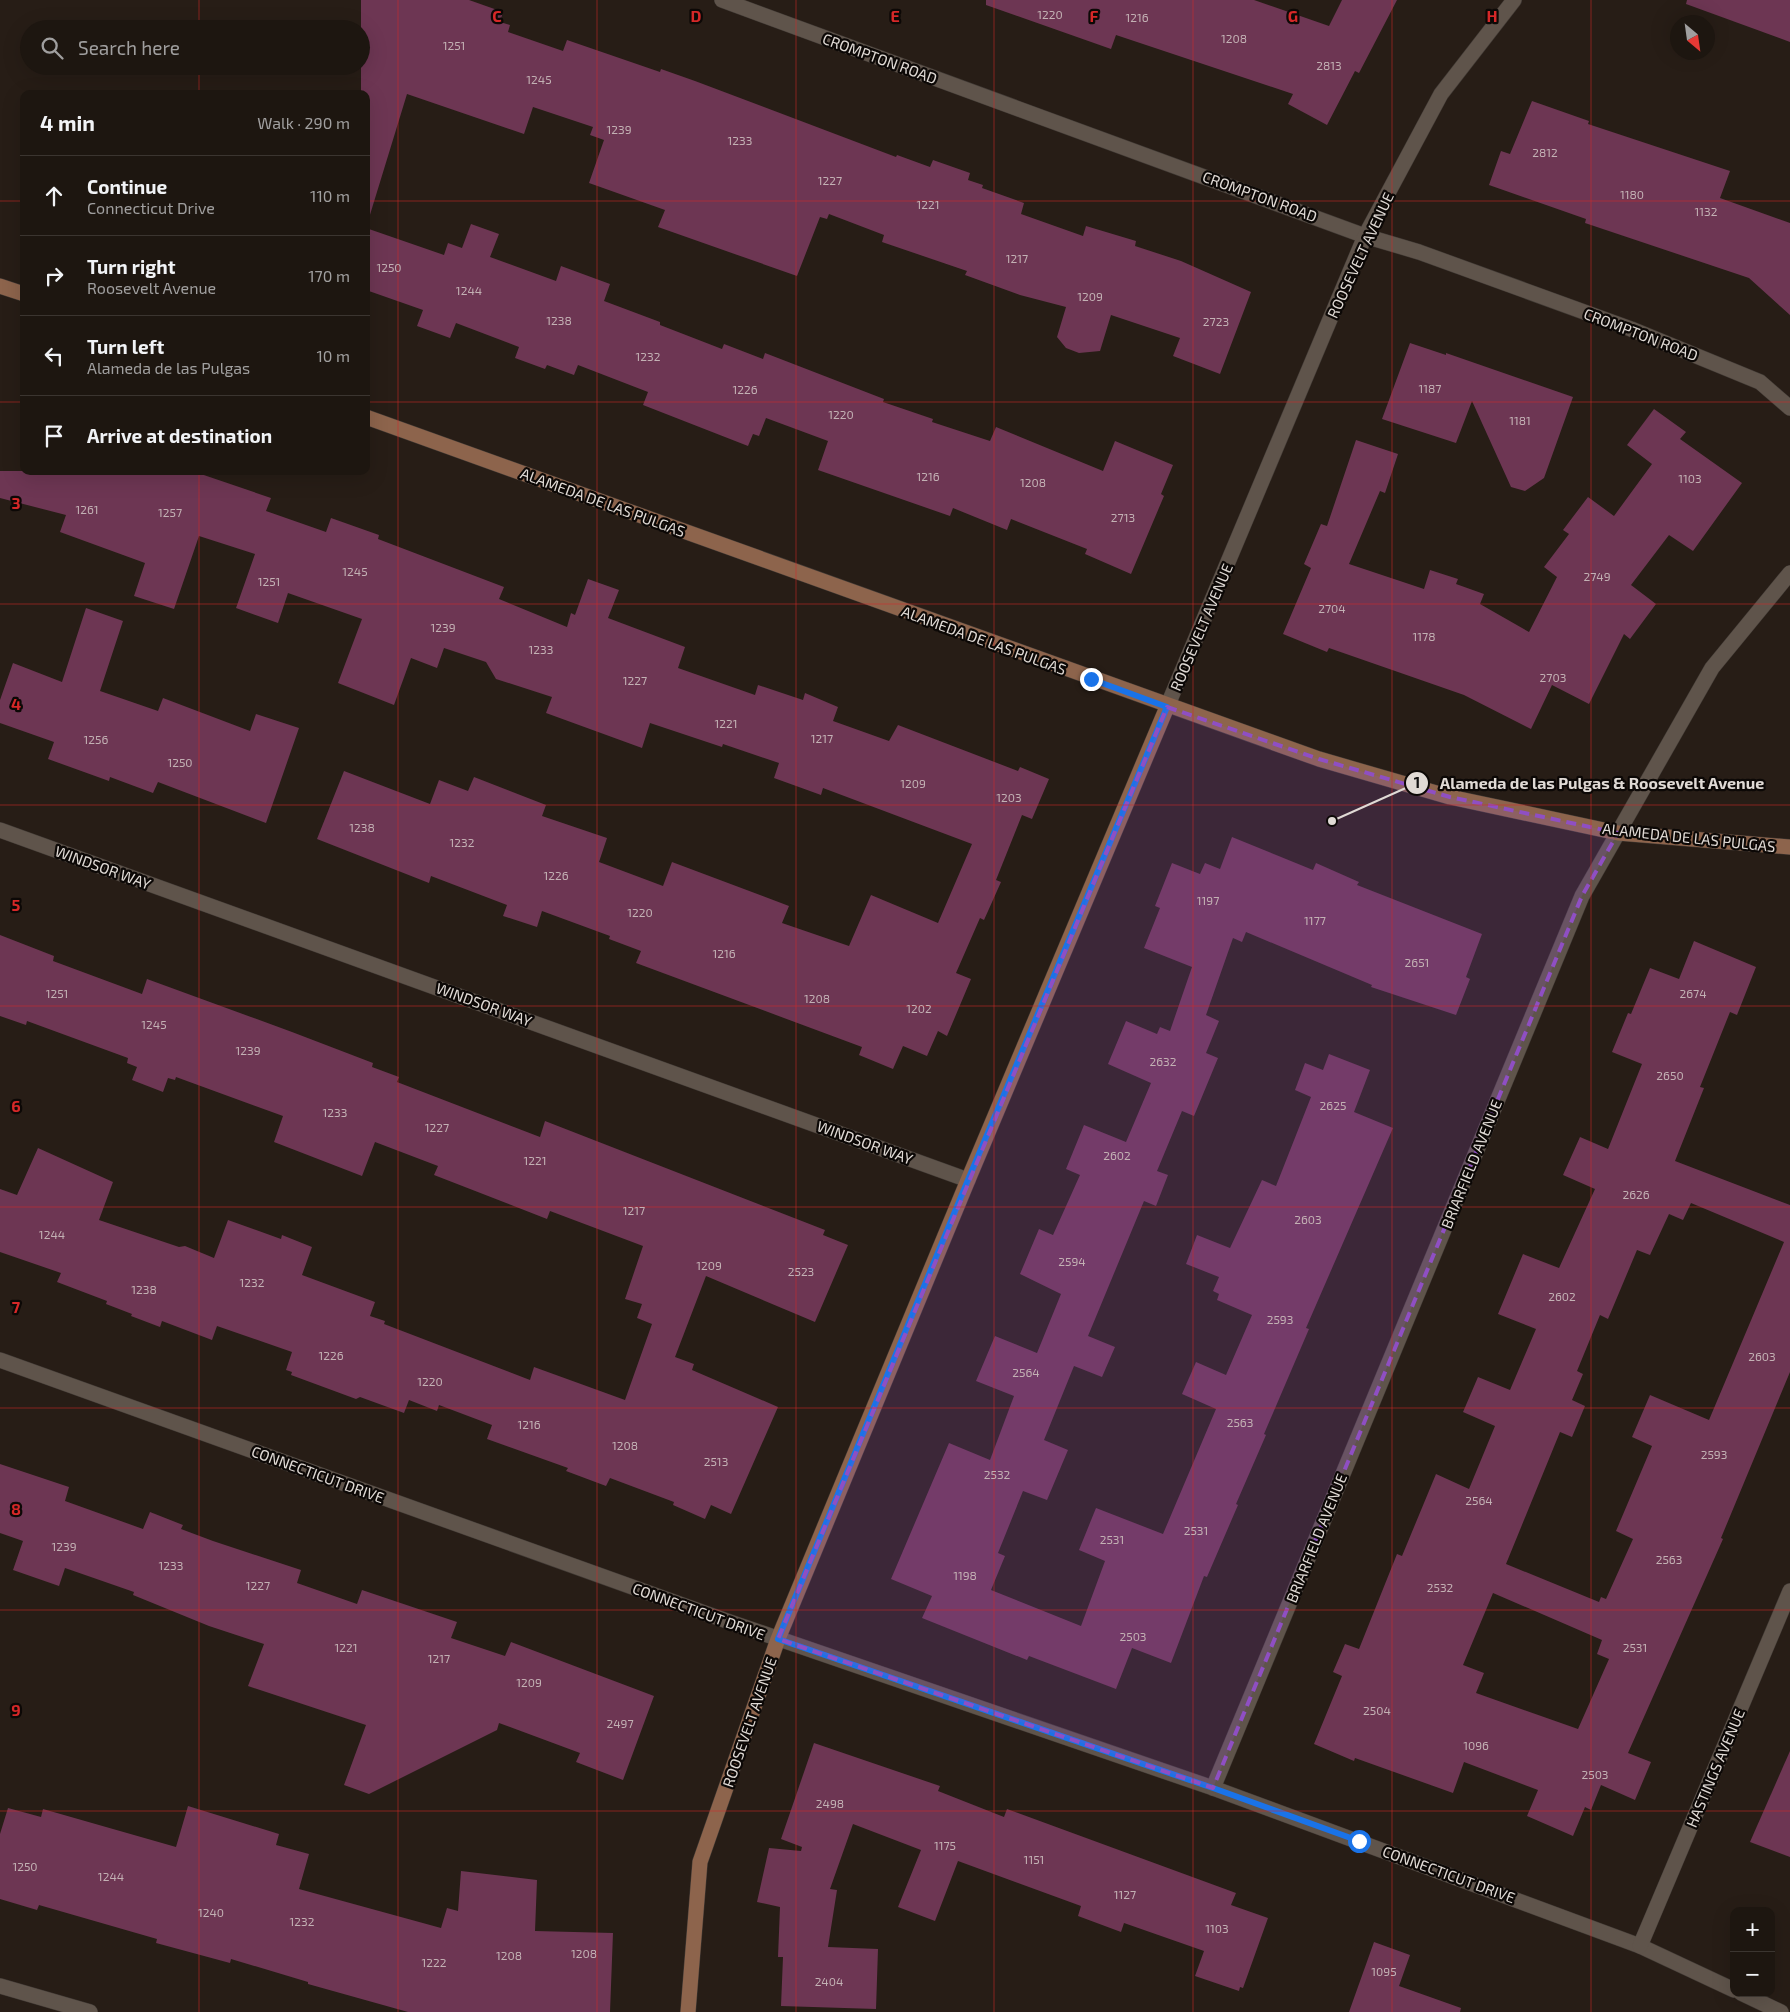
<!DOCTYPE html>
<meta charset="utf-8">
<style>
body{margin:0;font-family:"Exo 2",sans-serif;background:#2a231e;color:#f1f3f6}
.controls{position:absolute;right:15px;bottom:15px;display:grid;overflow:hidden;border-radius:10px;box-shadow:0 5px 20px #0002}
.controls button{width:45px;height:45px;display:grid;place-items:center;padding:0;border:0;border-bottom:1px solid #3b3530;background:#1d1610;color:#f1f3f6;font:25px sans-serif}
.compass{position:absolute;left:1670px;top:15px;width:45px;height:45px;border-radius:50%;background:#1d1610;box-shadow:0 5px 20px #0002;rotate:151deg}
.stop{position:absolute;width:15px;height:15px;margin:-11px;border:4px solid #1a73e8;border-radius:50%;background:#fff}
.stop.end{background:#1a73e8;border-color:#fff;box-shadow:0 1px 5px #0008}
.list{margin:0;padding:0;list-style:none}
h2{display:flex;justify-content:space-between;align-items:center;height:65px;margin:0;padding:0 20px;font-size:21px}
h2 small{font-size:16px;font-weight:400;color:#a09f9f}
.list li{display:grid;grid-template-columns:32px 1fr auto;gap:15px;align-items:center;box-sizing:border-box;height:80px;padding:0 20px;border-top:1px solid #3b3530}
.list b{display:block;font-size:19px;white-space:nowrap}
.list p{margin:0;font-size:16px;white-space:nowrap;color:#a09f9f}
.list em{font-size:16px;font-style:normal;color:#a09f9f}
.icon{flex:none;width:28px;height:28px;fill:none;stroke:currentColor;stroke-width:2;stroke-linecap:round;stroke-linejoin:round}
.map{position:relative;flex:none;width:1790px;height:2012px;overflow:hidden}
.search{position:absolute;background:#1d1610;box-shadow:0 5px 20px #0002;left:20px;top:20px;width:350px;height:55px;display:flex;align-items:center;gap:12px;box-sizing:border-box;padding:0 18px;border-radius:28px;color:#a09f9f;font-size:19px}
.panel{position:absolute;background:#1d1610;box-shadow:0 5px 20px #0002;left:20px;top:90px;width:350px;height:385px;border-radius:10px}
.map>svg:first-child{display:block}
.building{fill:#6d3653;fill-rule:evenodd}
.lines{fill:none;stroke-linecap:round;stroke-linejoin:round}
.street-casing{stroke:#413a35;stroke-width:16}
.secondary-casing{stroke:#413a35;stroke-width:16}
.street{stroke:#5f544b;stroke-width:15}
.secondary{stroke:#8d644c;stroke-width:15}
.route{stroke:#1a73e8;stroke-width:6}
.marked{fill:#8f4fc3;fill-opacity:0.2;stroke:#8f4fc3;stroke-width:4;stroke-dasharray:10 6;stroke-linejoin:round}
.grid{fill:none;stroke:#d62828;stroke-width:1;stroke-opacity:0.55}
.labels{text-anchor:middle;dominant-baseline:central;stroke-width:4.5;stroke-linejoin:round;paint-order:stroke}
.number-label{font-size:12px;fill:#c3b1b4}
.street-label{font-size:15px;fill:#e0dad5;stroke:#0c0806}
.grid-label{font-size:16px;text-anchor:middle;font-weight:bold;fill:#d62828;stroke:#0c0806;stroke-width:4.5;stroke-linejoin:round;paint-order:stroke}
.leader{fill:none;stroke:#e0dad5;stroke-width:2}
.callout-dot{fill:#e0dad5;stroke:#0c0806;stroke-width:2}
.mark-label{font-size:15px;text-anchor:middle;font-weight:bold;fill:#111}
.callout-label{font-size:16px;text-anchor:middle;font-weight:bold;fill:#e0dad5;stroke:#0c0806;stroke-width:4.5;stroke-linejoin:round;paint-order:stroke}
</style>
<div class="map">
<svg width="1790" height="2012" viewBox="0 0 1790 2012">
<rect width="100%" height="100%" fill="#271d16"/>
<g class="building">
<path d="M361,0H469L503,12L500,22L510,25L508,32L563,51L567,40L660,72L661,69L695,81L896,157L897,155L930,167L933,160L970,173L968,180L983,185L982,188L1024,203L1021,214L1083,236L1086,226L1136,241L1135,246L1181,261L1251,292L1220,374L1173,356L1180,338L1111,315L1100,351L1079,353L1066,348L1057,337L1066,307L1020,295L965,275L967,271L882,242L884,235L829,214L827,219L820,217L797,276L658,227L665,210L589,183L604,140L590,135L593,127L533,107L524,134L407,94L369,218H366V94H361Z"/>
<path d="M986,0H1254L1329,26L1342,0H1397L1359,73L1355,71L1327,125L1288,104L1293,94L1116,35L1111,49L986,5Z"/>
<path d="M1687,0H1790V42L1686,4Z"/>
<path d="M1532,101L1589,121L1588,124L1730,171L1720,198L1790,223V315L1749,278L1585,223L1586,219L1489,185L1501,151L1510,154Z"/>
<path d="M471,224L499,234L490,257L556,281L561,266L610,284L604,301L660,322V325L722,349L724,344L763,359L765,353L884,399L883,402L933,419L932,422L990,441L996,427L1103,471L1115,441L1173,465L1161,494L1164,496L1131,574L1085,554L1087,549L1011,519L1007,530L953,508L950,516L818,470L828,441L766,418L759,436L753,434L748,446L643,405L648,392L578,365L574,375L547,365L545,369L515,358L519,347L456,323L450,338L417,326L423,310L366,290V228L444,255L448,243L462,248Z"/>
<path d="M1410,343L1446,355V353L1573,397L1544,478L1525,491L1511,487L1472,401L1456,443L1382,419Z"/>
<path d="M1654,409L1686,432L1680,439L1742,483L1693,551L1669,535L1631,585L1656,604L1630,639L1624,634L1589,704L1552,685L1531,729L1464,695L1329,648L1327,652L1283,634L1311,568L1304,564L1321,524L1327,526L1356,440L1398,454L1385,493L1380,491L1349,564L1424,589L1430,570L1458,579L1456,584L1484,594L1480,604L1529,632L1557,577L1544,567L1569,534L1563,530L1588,497L1614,516L1652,464L1627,445Z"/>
<path d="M0,471H192L271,498L266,511L326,532L331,518L379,535L378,539L504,587L499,599L567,627L571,613L575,615L588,579L619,590L608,618L685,647L678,668L755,695L758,685L803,700L805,693L838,707L833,721L889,741L898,725L1018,771L1020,767L1049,779L1032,819L1022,815L996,880L1001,882L984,920L980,918L956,973L971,979L947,1036L938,1031L927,1056L903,1046L893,1069L859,1055L862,1047L636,963L641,951L609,939L610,936L542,911L537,927L503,916L507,905L431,876L429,883L317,839L344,771L430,804L439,780L468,791L474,777L546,805L542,816L607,838L599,862L663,886L672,862L789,906L782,923L849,946L871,895L938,923L972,844L823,788L821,795L774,778L779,763L723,744L722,747L650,723L642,748L546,713L552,697L496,679L486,662L444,648L437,668L411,658L394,705L338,683L362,619L288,593L278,623L236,608L255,554L199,536L174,609L134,596L145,563L60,532L66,515L0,498Z"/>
<path d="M86,608L123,621L100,691L158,711L163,698L250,731L256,714L299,728L266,823L158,782L153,793L110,777L109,781L48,759L54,742L0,723V700L13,663L62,682Z"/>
<path d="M1232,837L1313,870L1316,863L1359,882L1357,885L1482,934L1466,977L1470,979L1456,1015L1371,987L1372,985L1246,932L1242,942L1233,938L1206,1015L1219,1021L1206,1053L1218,1058L1194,1116L1182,1111L1157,1171L1168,1175L1156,1206L1144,1201L1088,1336L1115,1347L1102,1377L1074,1366L1044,1440L1068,1450L1047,1500L1023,1491L998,1553L1005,1556L991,1590L1081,1626L1105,1561L1079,1550L1096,1508L1163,1534L1216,1409L1182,1394L1196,1362L1226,1375L1252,1315L1217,1300L1219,1294L1213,1291L1219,1277L1186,1264L1197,1235L1230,1248L1262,1180L1276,1186L1311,1097L1295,1090L1305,1063L1323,1070L1329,1054L1370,1070L1354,1112L1393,1128L1306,1328L1309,1329L1264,1434L1266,1435L1236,1504L1238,1505L1207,1577L1204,1576L1171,1663L1132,1648L1116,1689L1029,1656L1027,1660L922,1618L932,1596L891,1579L949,1443L990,1460L1014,1396L976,1381L995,1336L1037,1353L1061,1294L1020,1274L1039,1229L1053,1235L1080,1175L1066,1169L1084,1125L1126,1142L1151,1083L1108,1064L1126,1021L1157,1034L1160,1027L1170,1031L1192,967L1144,948L1160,908L1155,906L1172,863L1200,874L1205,863L1220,869Z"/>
<path d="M0,935L54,956L53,961L142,994L147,979L292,1032L373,1063L372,1067L399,1077L397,1082L540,1137L545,1121L825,1230L823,1235L848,1245L815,1322L706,1276L675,1357L694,1364L692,1370L778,1407L731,1514L711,1505L705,1519L673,1505L674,1502L610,1478L606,1486L566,1471L568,1468L487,1439L492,1425L439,1405L437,1411L409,1400L404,1413L360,1397L356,1399L291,1375L292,1372L286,1370L292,1352L217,1326L212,1340L162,1321L160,1327L131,1316L132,1314L106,1304L107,1301L57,1282L61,1273L0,1252V1189L17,1195L38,1148L113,1182L99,1220L179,1247L185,1246L214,1258L228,1220L281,1239L282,1235L312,1247L302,1275L375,1302L370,1316L385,1321L384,1324L530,1380L534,1367L625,1400L652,1324L637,1318L642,1304L625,1299L643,1246L550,1211L547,1219L434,1175L438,1166L375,1142L362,1176L274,1142L283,1116L176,1077L175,1080L168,1078L163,1092L132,1080L137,1067L127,1063L128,1058L27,1021L26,1025L0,1016Z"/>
<path d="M1694,941L1756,967L1737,1015L1730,1012L1700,1087L1704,1088L1675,1161L1790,1205V1372L1721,1538L1723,1539L1628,1753L1651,1762L1635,1800L1601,1785L1591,1810L1585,1807L1573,1836L1527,1816L1538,1790L1464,1762L1453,1793L1355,1758L1354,1761L1314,1744L1342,1676L1333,1672L1345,1644L1359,1649L1397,1554L1402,1556L1436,1474L1469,1489L1495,1426L1463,1412L1478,1377L1510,1390L1536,1329L1498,1314L1523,1254L1559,1268L1595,1189L1563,1175L1580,1137L1608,1149L1642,1064L1612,1052L1628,1013L1631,1014L1650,968L1679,979ZM1691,1203L1784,1242L1709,1420L1650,1395L1632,1437L1652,1446L1616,1531L1633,1539L1606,1599L1601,1597L1599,1602L1506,1564L1560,1432L1572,1437L1585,1406L1572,1400L1583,1374L1577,1371L1600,1315L1608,1319L1637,1250L1650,1255L1669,1214L1683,1220ZM1493,1593L1602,1640L1597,1654L1609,1659L1578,1729L1476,1693L1484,1673L1463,1665Z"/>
<path d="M0,1464L69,1487L65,1501L143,1529L150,1512L183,1525L181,1529L213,1541L301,1570L297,1583L357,1604L362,1590L457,1622L451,1638L505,1656L511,1642L654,1696L623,1780L576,1762L580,1753L499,1723L497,1730L369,1794L344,1785L366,1725L248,1686L264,1644L209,1626L133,1595L134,1592L65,1568L59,1586L13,1570L23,1541L0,1533Z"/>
<path d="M814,1743L940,1786L938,1791L1004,1817L1007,1809L1236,1893L1231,1905L1268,1918L1243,1988L1240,1987L1239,1991L1195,1976L1204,1951L1124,1923L1121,1932L1078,1916L1081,1906L958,1861L935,1921L898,1907L921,1850L853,1824L830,1889L837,1890L828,1947L878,1949L876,2009L781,2006L783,1957H778L780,1907L757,1902L769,1848L801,1851L802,1847L781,1839Z"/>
<path d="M1790,1751V1857L1750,1842Z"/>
<path d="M188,1806L279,1834L276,1845L309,1854L299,1889L441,1928L447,1908L458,1911L461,1871L537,1880L535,1931L613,1933L610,2012H408L308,1984V1982L231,1959L230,1963L156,1943L157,1939L39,1905L37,1910L0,1899V1834L8,1808L41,1817L43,1809L176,1847Z"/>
<path d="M1374,1942L1410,1955L1399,1986L1461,2008L1460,2012H1349Z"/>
</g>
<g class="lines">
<defs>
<g id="street">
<path d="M722,0L1365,236L1419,252L1631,329L1760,382L1790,408"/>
<path d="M1167,707L1365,236L1441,94L1514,0"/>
<path d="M0,830L968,1180"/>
<path d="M0,1360L727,1621L1213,1788L1640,1946L1734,1990"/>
<path d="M1213,1788L1582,896L1712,668L1790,573"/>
<path d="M1640,1946L1790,1591"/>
<path d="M0,1986L90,2012"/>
<path d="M1741,1993L1781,2012"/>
</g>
<g id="secondary">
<path d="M0,286L24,294"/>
<path d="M366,417L1319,759L1450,797L1618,833L1790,847"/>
<path d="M688,2012L700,1862L778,1639L968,1180L1167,707"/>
</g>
</defs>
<use href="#street" class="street-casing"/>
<use href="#secondary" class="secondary-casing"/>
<use href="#street" class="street"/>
<use href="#secondary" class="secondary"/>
</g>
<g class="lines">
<path class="route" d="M1091,679L1167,707L968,1180L778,1639L1213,1788L1359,1841"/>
</g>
<path class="marked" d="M1167,707L1319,759L1450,797L1618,833L1582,896L1213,1788L778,1639Z"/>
<path class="grid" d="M199,0V29M398,0V2012M597,0V2012M796,0V2012M994,0V2012M1193,0V2012M1392,0V2012M1591,0V2012M199,66V94M0,201H24M366,201H1790M0,402H24M366,402H1790M199,471V2012M0,604H1790M0,805H1790M0,1006H1790M0,1207H1790M0,1408H1790M0,1610H1790M0,1811H1790"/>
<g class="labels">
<g class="number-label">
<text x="1050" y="14">1220</text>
<text x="1137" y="17">1216</text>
<text x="1234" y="38">1208</text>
<text x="454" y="45">1251</text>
<text x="1329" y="65">2813</text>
<text x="539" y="79">1245</text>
<text x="619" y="129">1239</text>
<text x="740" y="140">1233</text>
<text x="1545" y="152">2812</text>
<text x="830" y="180">1227</text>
<text x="1632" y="194">1180</text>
<text x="928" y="204">1221</text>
<text x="1706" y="211">1132</text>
<text x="1017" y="258">1217</text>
<text x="389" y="267">1250</text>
<text x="469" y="290">1244</text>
<text x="1090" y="296">1209</text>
<text x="559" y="320">1238</text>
<text x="1216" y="321">2723</text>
<text x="648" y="356">1232</text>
<text x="1430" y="388">1187</text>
<text x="745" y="389">1226</text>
<text x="841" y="414">1220</text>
<text x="1520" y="420">1181</text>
<text x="928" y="476">1216</text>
<text x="1690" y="478">1103</text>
<text x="1033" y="482">1208</text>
<text x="87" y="509">1261</text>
<text x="170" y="512">1257</text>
<text x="1123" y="517">2713</text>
<text x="355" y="571">1245</text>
<text x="1597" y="576">2749</text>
<text x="269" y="581">1251</text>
<text x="1332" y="608">2704</text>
<text x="443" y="627">1239</text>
<text x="1424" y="636">1178</text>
<text x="541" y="649">1233</text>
<text x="1553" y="677">2703</text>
<text x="635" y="680">1227</text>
<text x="726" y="723">1221</text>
<text x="822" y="738">1217</text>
<text x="96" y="739">1256</text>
<text x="180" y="762">1250</text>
<text x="913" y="783">1209</text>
<text x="1009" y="797">1203</text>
<text x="362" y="827">1238</text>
<text x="462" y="842">1232</text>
<text x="556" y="875">1226</text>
<text x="1208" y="900">1197</text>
<text x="640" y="912">1220</text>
<text x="1315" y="920">1177</text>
<text x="724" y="953">1216</text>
<text x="1417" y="962">2651</text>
<text x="57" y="993">1251</text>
<text x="1693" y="993">2674</text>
<text x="817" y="998">1208</text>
<text x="919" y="1008">1202</text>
<text x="154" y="1024">1245</text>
<text x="248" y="1050">1239</text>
<text x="1163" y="1061">2632</text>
<text x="1670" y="1075">2650</text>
<text x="1333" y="1105">2625</text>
<text x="335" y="1112">1233</text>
<text x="437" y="1127">1227</text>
<text x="1117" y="1155">2602</text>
<text x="535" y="1160">1221</text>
<text x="1636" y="1194">2626</text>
<text x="634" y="1210">1217</text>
<text x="1308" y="1219">2603</text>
<text x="52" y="1234">1244</text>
<text x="1072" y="1261">2594</text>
<text x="709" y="1265">1209</text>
<text x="801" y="1271">2523</text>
<text x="252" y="1282">1232</text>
<text x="144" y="1289">1238</text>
<text x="1562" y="1296">2602</text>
<text x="1280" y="1319">2593</text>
<text x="331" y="1355">1226</text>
<text x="1762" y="1356">2603</text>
<text x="1026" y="1372">2564</text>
<text x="430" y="1381">1220</text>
<text x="1240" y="1422">2563</text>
<text x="529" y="1424">1216</text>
<text x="625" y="1445">1208</text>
<text x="1714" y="1454">2593</text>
<text x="716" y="1461">2513</text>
<text x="997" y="1474">2532</text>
<text x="1479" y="1500">2564</text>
<text x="1196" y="1530">2531</text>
<text x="1112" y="1539">2531</text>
<text x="64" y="1546">1239</text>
<text x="1669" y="1559">2563</text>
<text x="171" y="1565">1233</text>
<text x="965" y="1575">1198</text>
<text x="258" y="1585">1227</text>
<text x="1440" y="1587">2532</text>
<text x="1133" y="1636">2503</text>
<text x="346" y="1647">1221</text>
<text x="1635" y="1647">2531</text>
<text x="439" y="1658">1217</text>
<text x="529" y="1682">1209</text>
<text x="1377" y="1710">2504</text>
<text x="620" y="1723">2497</text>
<text x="1476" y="1745">1096</text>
<text x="1595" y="1774">2503</text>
<text x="830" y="1803">2498</text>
<text x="945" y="1845">1175</text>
<text x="1034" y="1859">1151</text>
<text x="25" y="1866">1250</text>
<text x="111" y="1876">1244</text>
<text x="1125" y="1894">1127</text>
<text x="211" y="1912">1240</text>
<text x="302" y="1921">1232</text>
<text x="1217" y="1928">1103</text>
<text x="584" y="1953">1208</text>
<text x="509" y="1955">1208</text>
<text x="434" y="1962">1222</text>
<text x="1384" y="1971">1095</text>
<text x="829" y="1981">2404</text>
</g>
<g class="street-label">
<text transform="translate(880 58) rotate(20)">CROMPTON ROAD</text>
<text transform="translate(1260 196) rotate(20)">CROMPTON ROAD</text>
<text transform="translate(1360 255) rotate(-65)">ROOSEVELT AVENUE</text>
<text transform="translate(1641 334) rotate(21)">CROMPTON ROAD</text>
<text transform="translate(603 502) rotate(20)">ALAMEDA DE LAS PULGAS</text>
<text transform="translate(1201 627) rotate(-67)">ROOSEVELT AVENUE</text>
<text transform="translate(984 640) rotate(20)">ALAMEDA DE LAS PULGAS</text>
<text transform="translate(1689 837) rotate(6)">ALAMEDA DE LAS PULGAS</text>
<text transform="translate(103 867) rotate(20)">WINDSOR WAY</text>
<text transform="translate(484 1004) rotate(20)">WINDSOR WAY</text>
<text transform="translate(865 1142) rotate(20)">WINDSOR WAY</text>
<text transform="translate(1471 1164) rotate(-68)">BRIARFIELD AVENUE</text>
<text transform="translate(318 1474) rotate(20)">CONNECTICUT DRIVE</text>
<text transform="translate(1316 1538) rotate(-68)">BRIARFIELD AVENUE</text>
<text transform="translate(699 1611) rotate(20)">CONNECTICUT DRIVE</text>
<text transform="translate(749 1722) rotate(-71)">ROOSEVELT AVENUE</text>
<text transform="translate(1715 1768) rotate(-67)">HASTINGS AVENUE</text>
<text transform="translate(1449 1874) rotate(20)">CONNECTICUT DRIVE</text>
</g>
</g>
<g class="grid-label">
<text x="497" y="22">C</text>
<text x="696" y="22">D</text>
<text x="895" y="22">E</text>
<text x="1094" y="22">F</text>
<text x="1293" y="22">G</text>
<text x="1492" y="22">H</text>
<text x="16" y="509">3</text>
<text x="16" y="710">4</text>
<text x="16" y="911">5</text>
<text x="16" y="1112">6</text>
<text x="16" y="1313">7</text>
<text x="16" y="1515">8</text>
<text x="16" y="1716">9</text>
</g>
<path class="leader" d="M1332 821L1417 783"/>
<g class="callout-dot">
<circle cx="1332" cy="821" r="5"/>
<circle cx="1417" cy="783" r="12"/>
</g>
<g class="mark-label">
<text x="1417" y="788">1</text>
</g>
<g class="callout-label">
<text x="1602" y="789">Alameda de las Pulgas &amp; Roosevelt Avenue</text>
</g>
</svg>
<div class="controls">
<button>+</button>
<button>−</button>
</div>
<svg class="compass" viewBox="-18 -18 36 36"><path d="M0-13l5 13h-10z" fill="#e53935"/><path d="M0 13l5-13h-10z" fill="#a09f9f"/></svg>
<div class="stop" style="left:1359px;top:1841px"></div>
<div class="stop end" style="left:1091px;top:679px"></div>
<div class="search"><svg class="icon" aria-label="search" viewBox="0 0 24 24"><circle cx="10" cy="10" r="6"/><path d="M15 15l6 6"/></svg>Search here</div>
<section class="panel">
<h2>4 min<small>Walk · 290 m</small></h2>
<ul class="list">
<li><svg class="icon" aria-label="ahead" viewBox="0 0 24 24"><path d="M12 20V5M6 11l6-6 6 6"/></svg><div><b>Continue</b><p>Connecticut Drive</p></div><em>110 m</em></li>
<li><svg class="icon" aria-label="right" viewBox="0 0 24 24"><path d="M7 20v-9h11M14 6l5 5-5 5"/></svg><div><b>Turn right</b><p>Roosevelt Avenue</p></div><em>170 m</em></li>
<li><svg class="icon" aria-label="left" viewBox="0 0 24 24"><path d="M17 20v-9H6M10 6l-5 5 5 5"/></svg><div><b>Turn left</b><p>Alameda de las Pulgas</p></div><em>10 m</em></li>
<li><svg class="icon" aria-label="arrive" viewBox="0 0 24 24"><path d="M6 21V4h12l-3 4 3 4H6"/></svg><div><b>Arrive at destination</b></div></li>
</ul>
</section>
</div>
